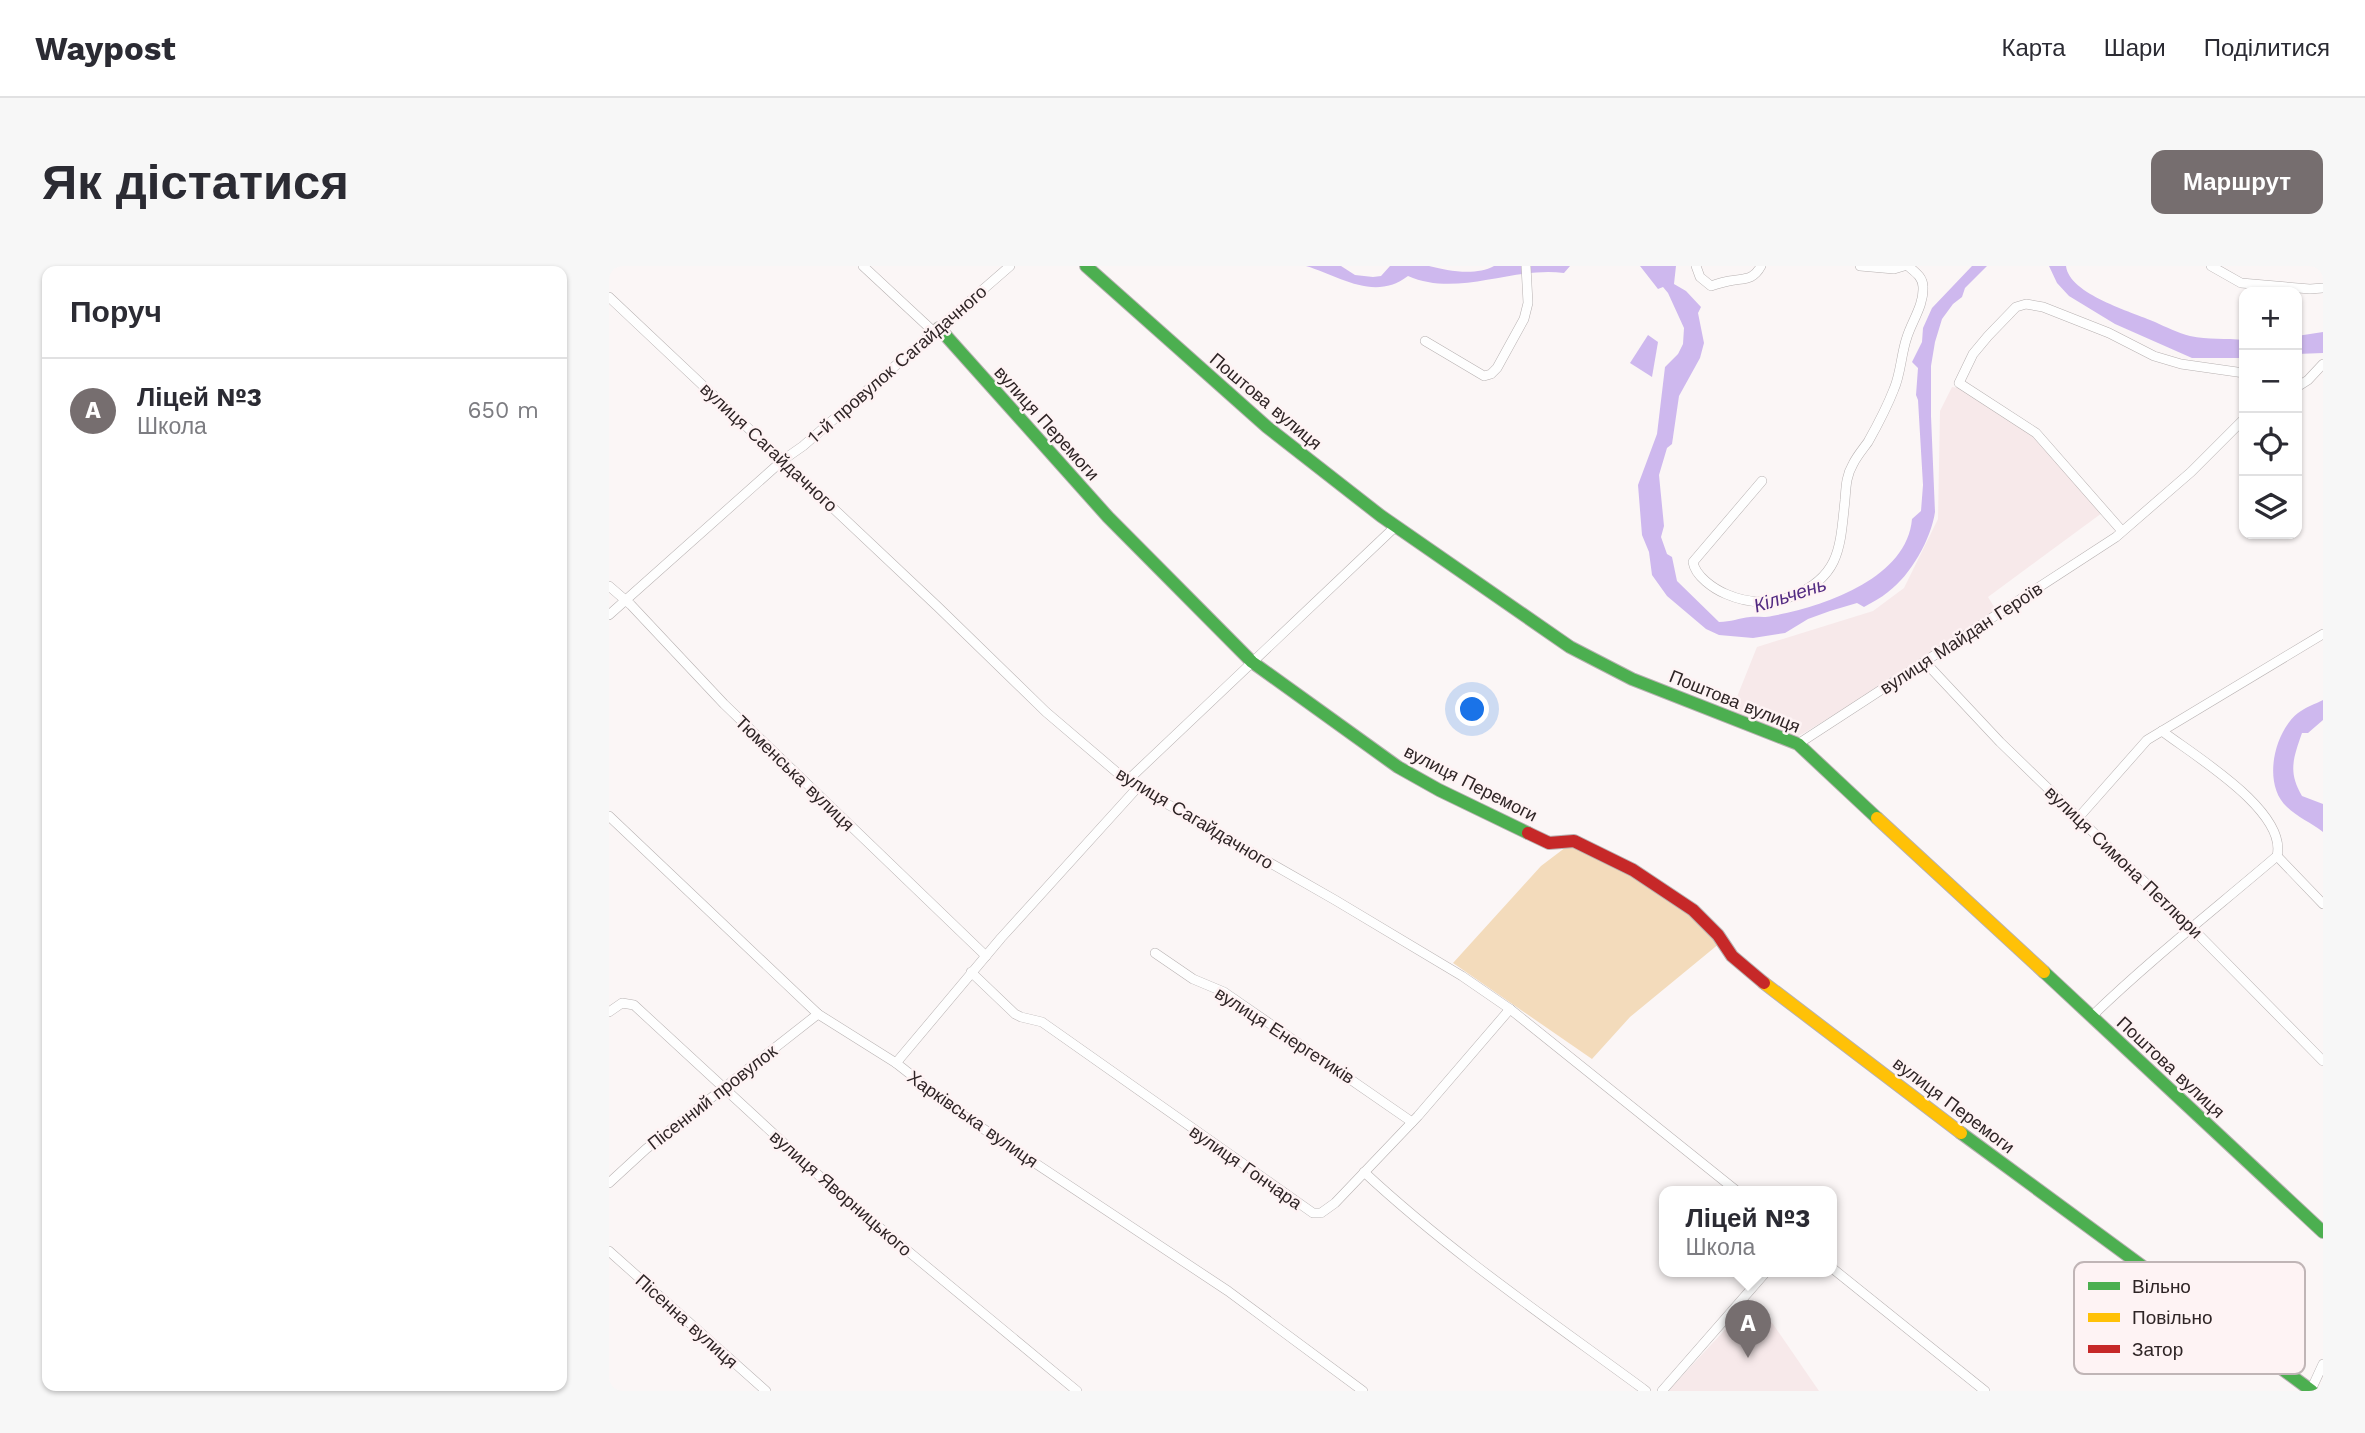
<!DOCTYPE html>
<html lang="uk">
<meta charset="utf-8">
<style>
body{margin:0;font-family:"Work Sans",sans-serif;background:#f7f7f7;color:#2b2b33}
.controls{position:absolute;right:21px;top:21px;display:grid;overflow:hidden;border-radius:14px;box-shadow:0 2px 5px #0004}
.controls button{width:63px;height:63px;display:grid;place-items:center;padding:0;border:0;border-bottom:2px solid #e1e1e2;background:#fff;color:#2b2b33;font:35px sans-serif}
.you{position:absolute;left:864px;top:444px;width:24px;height:24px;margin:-18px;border:5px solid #fff;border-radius:50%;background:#1a73e8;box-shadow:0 0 0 10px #1a73e833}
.badge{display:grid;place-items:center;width:46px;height:46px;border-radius:50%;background:#766e6f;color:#fff;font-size:23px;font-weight:700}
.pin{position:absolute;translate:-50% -58px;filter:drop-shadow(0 2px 4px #0008)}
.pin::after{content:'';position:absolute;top:37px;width:24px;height:21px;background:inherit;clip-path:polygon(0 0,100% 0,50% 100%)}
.popup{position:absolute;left:1050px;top:920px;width:178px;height:91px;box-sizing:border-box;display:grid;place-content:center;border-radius:14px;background:#fff;filter:drop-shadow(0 2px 5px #0005);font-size:23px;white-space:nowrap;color:#7c7c81}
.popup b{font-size:26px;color:#2b2b33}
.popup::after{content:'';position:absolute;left:50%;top:100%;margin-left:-14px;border:14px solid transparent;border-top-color:#fff}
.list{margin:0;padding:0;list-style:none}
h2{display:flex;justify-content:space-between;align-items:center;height:91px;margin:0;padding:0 28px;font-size:30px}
h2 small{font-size:23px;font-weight:400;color:#7c7c81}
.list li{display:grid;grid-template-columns:46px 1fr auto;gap:21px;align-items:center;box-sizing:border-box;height:105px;padding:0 28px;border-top:2px solid #e1e1e2}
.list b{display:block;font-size:26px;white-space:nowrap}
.list p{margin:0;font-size:23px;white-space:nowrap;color:#7c7c81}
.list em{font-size:23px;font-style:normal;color:#7c7c81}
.icon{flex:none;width:38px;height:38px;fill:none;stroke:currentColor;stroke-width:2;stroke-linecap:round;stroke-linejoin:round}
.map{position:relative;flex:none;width:1714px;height:1125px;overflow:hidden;border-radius:14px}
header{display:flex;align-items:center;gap:42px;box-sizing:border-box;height:98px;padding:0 35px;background:#fff;border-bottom:2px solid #e1e1e2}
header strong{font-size:33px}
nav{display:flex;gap:38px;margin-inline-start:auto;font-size:24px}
.intro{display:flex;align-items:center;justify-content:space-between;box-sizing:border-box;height:168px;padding:0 42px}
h1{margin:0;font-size:49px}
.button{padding:18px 32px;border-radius:14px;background:#766e6f;color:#fff;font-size:24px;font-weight:700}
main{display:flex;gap:42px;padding:0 42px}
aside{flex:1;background:#fff;border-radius:14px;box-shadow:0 2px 5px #0004}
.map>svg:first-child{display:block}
.built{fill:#f7e9ea}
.green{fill:#f3dbbb}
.water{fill:#ceb8ee}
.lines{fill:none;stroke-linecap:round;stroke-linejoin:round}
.street-casing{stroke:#b7b1b1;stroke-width:10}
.fast-casing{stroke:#b7b1b1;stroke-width:14}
.slow-casing{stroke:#b7b1b1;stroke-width:14}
.jam-casing{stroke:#b7b1b1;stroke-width:14}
.street{stroke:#fefefe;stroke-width:9}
.fast{stroke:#4caf50;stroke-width:12}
.slow{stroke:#ffc107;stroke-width:12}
.jam{stroke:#c62828;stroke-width:12}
.labels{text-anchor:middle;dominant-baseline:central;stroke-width:5;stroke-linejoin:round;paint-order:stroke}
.street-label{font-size:18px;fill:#2f2526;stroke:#fef3f4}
.water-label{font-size:19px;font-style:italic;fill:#522a82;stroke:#fef3f4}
.key{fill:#fef3f4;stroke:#c0b5b6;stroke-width:2}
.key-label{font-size:19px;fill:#2f2526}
</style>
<header>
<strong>Waypost</strong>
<nav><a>Карта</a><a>Шари</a><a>Поділитися</a></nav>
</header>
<div class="intro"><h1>Як дістатися</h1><a class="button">Маршрут</a></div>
<main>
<aside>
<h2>Поруч<small></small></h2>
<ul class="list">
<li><span class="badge">A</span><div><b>Ліцей №3</b><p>Школа</p></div><em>650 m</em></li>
</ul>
</aside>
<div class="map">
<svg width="1714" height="1125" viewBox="0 0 1714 1125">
<rect width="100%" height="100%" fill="#fbf6f6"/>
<g class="built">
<path d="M1343,121L1356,123L1419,165L1493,247L1379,331L1387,344L1293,408L1195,467L1187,471L1122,446L1148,381L1264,345L1295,322L1329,253L1331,145Z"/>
<path d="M1140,1038L1164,1058L1210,1125H1059Z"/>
</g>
<path class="green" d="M961,578L1026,611L1088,650L1111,677L1021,751L983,793L844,697L932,600Z"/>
<g class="water">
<path d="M697,0H732L746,9L764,11L772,10L781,0C793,0 809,0 820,0C839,5 867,10 885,0H961L955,7C904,0 849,32 799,10C765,36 731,10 697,0Z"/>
<path d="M1031,0H1067L1065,18L1077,25L1092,41L1089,47L1095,77L1091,92L1070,130L1063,178L1058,182L1050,209L1055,260L1052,271L1058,288L1063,291L1068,315L1110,356C1122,356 1130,352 1141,351C1148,350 1155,352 1163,350C1213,341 1298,313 1303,253L1312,245L1314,219L1309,134L1307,129L1309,102L1303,96L1313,76L1314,62L1323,42L1363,0H1378L1356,22L1353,31L1344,38L1333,53L1326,76L1322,100V150L1326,246C1322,273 1302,309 1279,326C1272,332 1263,336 1255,341L1248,337L1221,345L1199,353L1176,367L1144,372L1110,369L1097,363L1058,330L1043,309L1040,286L1033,269L1029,219L1048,168L1056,101L1069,88L1074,78L1075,62L1059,27L1054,21L1049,23Z"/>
<path d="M1440,0H1457C1460,28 1523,46 1546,56C1557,61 1569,67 1581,70C1599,74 1617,72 1635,74V92H1583L1506,58L1460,30L1448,17Z"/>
<path d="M1714,66V87L1688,88V70Z"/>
<path d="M1039,69L1049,76L1043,111L1021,97Z"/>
<path d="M1714,434V454L1699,467H1693C1684,493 1679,506 1693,530L1714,538V566C1703,557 1688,551 1678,541C1653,518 1665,466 1689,447C1697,441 1706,438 1714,434Z"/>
</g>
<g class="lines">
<defs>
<g id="street">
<path d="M254,0L325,66"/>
<path d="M1087,0L1091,11L1102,20C1108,18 1114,16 1120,15C1135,12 1144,15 1152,0"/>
<path d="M1251,0L1285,3L1295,0"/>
<path d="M1602,0L1632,17L1701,23L1714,22"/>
<path d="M0,31L329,341L437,446L518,515L726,634L853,710L901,743L1129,926"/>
<path d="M816,75L875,110L882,108L888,102L915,53L919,37L917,0"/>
<path d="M1688,121L1699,114L1714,98"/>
<path d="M1153,215L1084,296C1086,310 1105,323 1117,328C1140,338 1161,339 1184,330C1232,310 1231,280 1236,234C1237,221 1237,210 1244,198C1248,190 1254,183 1259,176C1268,160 1278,141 1285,123C1292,107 1292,88 1298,71C1303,55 1315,39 1314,21C1314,11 1306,6 1299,0"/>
<path d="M1513,265L1427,167L1350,117L1364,88L1379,70L1407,41L1417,38L1434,41L1500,67L1545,90L1572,98L1635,107"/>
<path d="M0,320L22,339L115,438L377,690"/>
<path d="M0,349L174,194L194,180L401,0"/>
<path d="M1316,396L1391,476L1582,661L1714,795"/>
<path d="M1553,465C1584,489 1679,545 1668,590"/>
<path d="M1189,478L1507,271L1582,206L1635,153"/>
<path d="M518,515L787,260"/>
<path d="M0,550L209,748L287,797L352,848L619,1025L754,1125"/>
<path d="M1470,551L1538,474L1714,368"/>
<path d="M1668,590L1714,638"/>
<path d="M546,687L584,713L615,726L803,856"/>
<path d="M362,706L406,748L412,751L433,756L704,947H712L726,937L809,850L901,743"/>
<path d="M0,746L13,737L25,739L230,928L468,1125"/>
<path d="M1483,750C1542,693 1606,643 1668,590"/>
<path d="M287,797L392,672L529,521"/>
<path d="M755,906C842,987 942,1055 1037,1125"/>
<path d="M0,917L37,883L209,748"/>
<path d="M0,985L157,1125"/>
<path d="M1223,1002L1376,1125"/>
<path d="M1702,1124L1714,1098"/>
<path d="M1053,1125L1157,1006"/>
</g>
<g id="fast">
<path d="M477,0L658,161L772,250L961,381L1023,413L1189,478L1268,552"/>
<path d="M330,62L499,251L643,396L789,501L830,524L919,567"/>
<path d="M1435,706L1714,966"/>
<path d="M1352,867L1703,1125"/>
</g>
<g id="slow">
<path d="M1268,552L1435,706"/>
<path d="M1155,717L1352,867"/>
</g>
<path id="jam" d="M919,567L940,577L965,575L1024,604L1084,644L1109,669L1123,690L1155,717"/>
</defs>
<use href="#street" class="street-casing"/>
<use href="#fast" class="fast-casing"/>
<use href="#slow" class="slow-casing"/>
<use href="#jam" class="jam-casing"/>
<use href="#street" class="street"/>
<use href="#fast" class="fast"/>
<use href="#slow" class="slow"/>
<use href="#jam" class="jam"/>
</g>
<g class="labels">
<g class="street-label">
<text transform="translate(288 98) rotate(-41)">1-й провулок Сагайдачного</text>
<text transform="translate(657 135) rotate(40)">Поштова вулиця</text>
<text transform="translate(438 157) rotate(48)">вулиця Перемоги</text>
<text transform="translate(160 181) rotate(43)">вулиця Сагайдачного</text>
<text transform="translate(1352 372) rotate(-33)">вулиця Майдан Героїв</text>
<text transform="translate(1126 435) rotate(22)">Поштова вулиця</text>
<text transform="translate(186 507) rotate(44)">Тюменська вулиця</text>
<text transform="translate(862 517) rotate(27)">вулиця Перемоги</text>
<text transform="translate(586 552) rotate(31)">вулиця Сагайдачного</text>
<text transform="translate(1515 596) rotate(44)">вулиця Симона Петлюри</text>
<text transform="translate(676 769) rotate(33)">вулиця Енергетиків</text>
<text transform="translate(1562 801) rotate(43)">Поштова вулиця</text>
<text transform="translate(103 831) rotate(-38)">Пісенний провулок</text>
<text transform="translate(1345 839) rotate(37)">вулиця Перемоги</text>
<text transform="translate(364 853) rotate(35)">Харківська вулиця</text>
<text transform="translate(637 901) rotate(35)">вулиця Гончара</text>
<text transform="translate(232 927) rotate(41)">вулиця Яворницького</text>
<text transform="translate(78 1055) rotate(42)">Пісенна вулиця</text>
</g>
<g class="water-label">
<text transform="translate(1181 329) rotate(-18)">Кільчень</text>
</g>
</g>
<rect x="1465" y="996" width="231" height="112" rx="10" class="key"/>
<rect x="1479" y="1016" width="32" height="8" fill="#4caf50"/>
<rect x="1479" y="1047" width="32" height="9" fill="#ffc107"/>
<rect x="1479" y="1079" width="32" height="8" fill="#c62828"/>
<g class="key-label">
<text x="1523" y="1027">Вільно</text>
<text x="1523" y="1058">Повільно</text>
<text x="1523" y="1090">Затор</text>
</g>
</svg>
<div class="controls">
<button>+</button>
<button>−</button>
<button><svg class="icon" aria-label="locate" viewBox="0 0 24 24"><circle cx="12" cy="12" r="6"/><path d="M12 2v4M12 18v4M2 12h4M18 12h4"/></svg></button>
<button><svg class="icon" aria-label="layers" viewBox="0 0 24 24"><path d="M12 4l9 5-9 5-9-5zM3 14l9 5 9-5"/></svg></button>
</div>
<div class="you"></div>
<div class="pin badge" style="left:1139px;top:1092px">A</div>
<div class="popup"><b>Ліцей №3</b>Школа</div>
</div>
</main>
